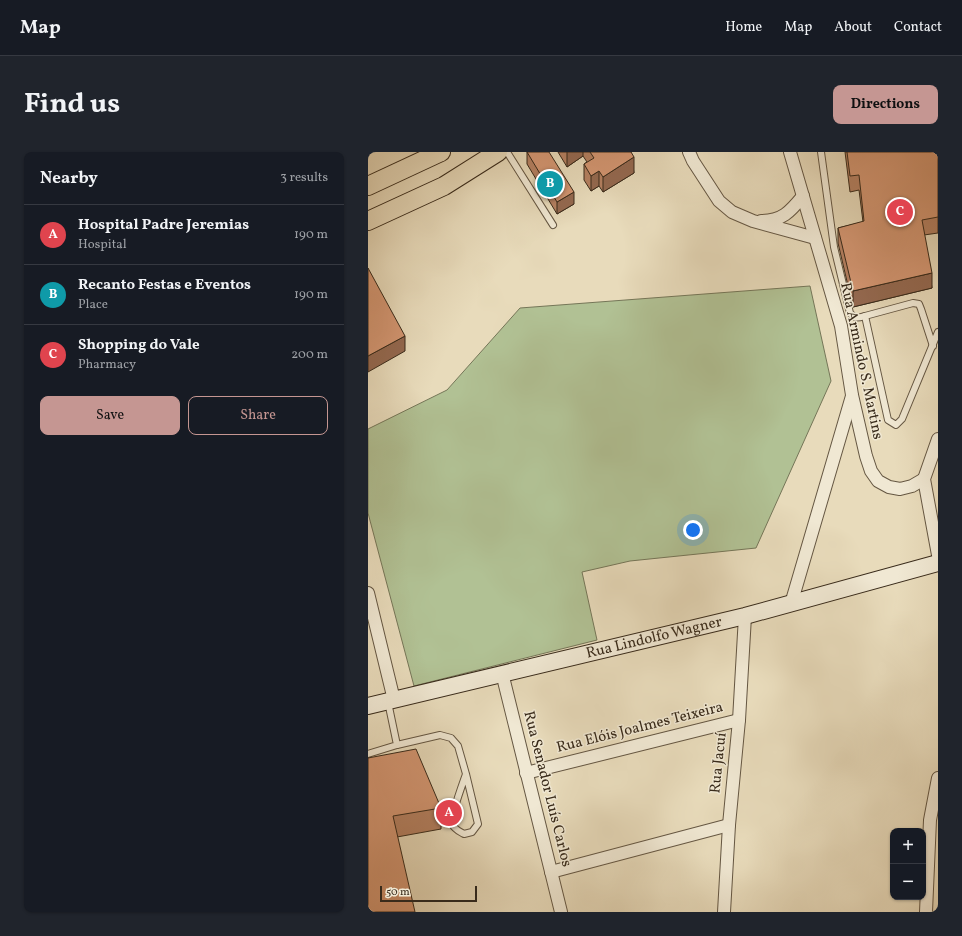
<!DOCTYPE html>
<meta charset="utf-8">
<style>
body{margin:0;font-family:Vollkorn,serif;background:#20242c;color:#f1f3f6}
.controls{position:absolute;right:12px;bottom:12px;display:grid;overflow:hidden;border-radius:8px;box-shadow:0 1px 3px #0004}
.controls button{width:36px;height:36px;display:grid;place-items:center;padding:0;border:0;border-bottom:1px solid #363941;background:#171b24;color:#f1f3f6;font:20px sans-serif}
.scale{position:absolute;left:12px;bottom:10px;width:97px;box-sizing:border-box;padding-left:4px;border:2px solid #392b1b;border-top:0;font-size:11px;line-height:14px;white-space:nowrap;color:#392b1b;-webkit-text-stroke:3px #f0e8d3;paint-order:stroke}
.you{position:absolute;left:325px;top:378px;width:14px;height:14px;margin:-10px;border:3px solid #fff;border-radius:50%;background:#1a73e8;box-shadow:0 0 0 6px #1a73e833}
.badge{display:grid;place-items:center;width:26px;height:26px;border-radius:50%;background:#c59692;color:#fff;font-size:13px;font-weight:700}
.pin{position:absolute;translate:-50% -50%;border:2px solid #fff;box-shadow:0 1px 4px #0006}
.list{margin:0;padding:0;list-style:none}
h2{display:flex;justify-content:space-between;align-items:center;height:52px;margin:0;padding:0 16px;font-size:17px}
h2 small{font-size:13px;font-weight:400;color:#9ea1a6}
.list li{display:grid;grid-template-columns:26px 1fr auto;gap:12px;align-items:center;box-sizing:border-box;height:60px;padding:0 16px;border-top:1px solid #363941}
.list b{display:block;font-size:15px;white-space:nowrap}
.list p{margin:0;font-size:13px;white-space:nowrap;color:#9ea1a6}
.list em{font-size:13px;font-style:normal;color:#9ea1a6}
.actions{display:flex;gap:8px;padding:12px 16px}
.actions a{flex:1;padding:9px 0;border:1px solid #c59692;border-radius:8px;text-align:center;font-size:14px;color:#c59692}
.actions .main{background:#c59692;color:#111}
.map{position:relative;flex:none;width:570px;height:760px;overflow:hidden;border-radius:8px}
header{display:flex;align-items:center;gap:24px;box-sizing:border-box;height:56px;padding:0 20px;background:#171b24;border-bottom:1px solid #363941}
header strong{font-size:19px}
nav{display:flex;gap:22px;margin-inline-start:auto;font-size:14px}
.intro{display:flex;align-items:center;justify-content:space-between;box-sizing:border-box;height:96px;padding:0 24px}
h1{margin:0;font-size:28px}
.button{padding:10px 18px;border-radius:8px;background:#c59692;color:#111;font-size:14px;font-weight:700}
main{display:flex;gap:24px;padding:0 24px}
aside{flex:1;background:#171b24;border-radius:8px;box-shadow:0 1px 3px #0004}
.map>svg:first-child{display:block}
.green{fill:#b1c194;stroke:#757658}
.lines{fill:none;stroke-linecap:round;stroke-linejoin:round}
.lane-casing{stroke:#655743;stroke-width:8}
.street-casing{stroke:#655743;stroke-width:14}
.secondary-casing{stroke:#392b1b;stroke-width:18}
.primary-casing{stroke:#392b1b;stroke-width:20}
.lane{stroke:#f0e8d3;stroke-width:6}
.street{stroke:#f0e8d3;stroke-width:12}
.secondary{stroke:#f0e8d3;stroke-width:16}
.primary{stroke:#e8dbbb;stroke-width:18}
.wall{fill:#b58162;stroke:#392b1b}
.shaded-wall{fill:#946950;stroke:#392b1b}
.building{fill:#d39672;stroke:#392b1b}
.labels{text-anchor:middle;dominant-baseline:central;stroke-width:3;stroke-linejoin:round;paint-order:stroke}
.street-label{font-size:15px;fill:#392b1b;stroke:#f0e8d3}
</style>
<header>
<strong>Map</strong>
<nav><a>Home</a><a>Map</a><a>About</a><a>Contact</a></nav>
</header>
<div class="intro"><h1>Find us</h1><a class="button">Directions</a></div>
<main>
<aside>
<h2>Nearby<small>3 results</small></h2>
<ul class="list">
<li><span class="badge" style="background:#e0444e">A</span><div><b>Hospital Padre Jeremias</b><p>Hospital</p></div><em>190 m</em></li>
<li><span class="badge" style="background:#0f9aa8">B</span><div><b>Recanto Festas e Eventos</b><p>Place</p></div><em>190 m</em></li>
<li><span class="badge" style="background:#e0444e">C</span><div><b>Shopping do Vale</b><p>Pharmacy</p></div><em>200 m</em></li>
</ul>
<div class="actions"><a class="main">Save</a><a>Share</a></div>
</aside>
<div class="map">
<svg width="570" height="760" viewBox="0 0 570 760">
<rect width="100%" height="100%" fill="#e8dbbb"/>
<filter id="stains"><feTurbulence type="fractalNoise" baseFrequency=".005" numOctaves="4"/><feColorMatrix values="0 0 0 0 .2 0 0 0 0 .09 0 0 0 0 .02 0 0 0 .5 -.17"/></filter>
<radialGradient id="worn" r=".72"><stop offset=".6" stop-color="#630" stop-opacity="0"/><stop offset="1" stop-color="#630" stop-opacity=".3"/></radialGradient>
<path class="green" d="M442,134L463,229L388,396L262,409L214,420L229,488L46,534L0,361V277L79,238L152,156Z"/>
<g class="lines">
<defs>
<g id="lane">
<path d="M139,0L185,73"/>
<path d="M453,0L466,95L482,161C487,167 490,166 497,164L520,268L528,273L534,267L570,180"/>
<path d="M497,164L545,151L551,152L553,157L565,194"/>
<path d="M29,593L72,583L83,586L90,594L98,622L110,672L104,680L96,682C91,679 87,678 84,672C82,665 95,631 98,622"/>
<path d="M0,602L29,593L20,550"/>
</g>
<g id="street">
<path d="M321,0L325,9L351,49L364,60L385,69L447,86"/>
<path d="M422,0L473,174L484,243L498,304L503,319L510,329L521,335L532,337L544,334L556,327"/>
<path d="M393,69C414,69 422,60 435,44"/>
<path d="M570,287L556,327L570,403"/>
<path d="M0,441L26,548"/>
<path d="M423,452L484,244"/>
<path d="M134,521L193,760"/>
<path d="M158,621L371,568"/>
<path d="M183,720L361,673"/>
<path d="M356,760L361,673L371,568L377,464"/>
<path d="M558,760L562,668L570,626"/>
</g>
<g id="secondary">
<path id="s1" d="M0,554L377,464L570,411"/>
</g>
<g id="primary">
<path d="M0,34L73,0"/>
<path d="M0,69L76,34L130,0"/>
</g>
</defs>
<use href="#lane" class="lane-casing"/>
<use href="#street" class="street-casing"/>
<use href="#secondary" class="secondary-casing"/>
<use href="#primary" class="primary-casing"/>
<use href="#lane" class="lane"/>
<use href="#street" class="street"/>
<use href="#secondary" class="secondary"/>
<use href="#primary" class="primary"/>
</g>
<g class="wall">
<path d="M159,0L206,52L189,62L159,12Z"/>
<path d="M190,0H263L266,21L235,40L231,34L223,39L216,28V12L219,10L215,4L199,15Z"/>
<path d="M477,0H570V81L556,83L564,136L485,155L470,91V76L495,70L491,38L482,40Z"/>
<path d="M0,606L73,656V677L29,685Z"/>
</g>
<g class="shaded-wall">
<path d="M199,0H215V4L199,15Z"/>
<path d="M266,5V21L235,40V25Z"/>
<path d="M231,19V34L223,39V24Z"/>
<path d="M206,40V52L189,62V50Z"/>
<path d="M564,121V136L485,155V139Z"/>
<path d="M37,184V199L0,220V204Z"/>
</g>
<g class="building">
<path d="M159,0H181L206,40L189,50Z"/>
<path d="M222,0H263L266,5L235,25L231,19L223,24L216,12L226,6Z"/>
<path d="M479,0H570V65L554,68L564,121L485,139L470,76L496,69L491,23L482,24Z"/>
<path d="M0,116L37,184L0,204Z"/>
<path d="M48,597L73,656L25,664L47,760H0V606Z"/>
</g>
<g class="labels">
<g class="street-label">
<text transform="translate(493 209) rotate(78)">Rua Armindo S. Martins</text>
<text stroke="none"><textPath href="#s1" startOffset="294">Rua Lindolfo Wagner</textPath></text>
<text transform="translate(272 576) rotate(-14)">Rua Elóis Joalmes Teixeira</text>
<text transform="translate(351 611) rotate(-84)">Rua Jacuí</text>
<text transform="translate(179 637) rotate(76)">Rua Senador Luís Carlos</text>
</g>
</g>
<rect width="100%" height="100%" filter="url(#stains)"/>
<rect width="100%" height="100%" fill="url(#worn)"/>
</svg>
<div class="controls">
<button>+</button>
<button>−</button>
</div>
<div class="scale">50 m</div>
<div class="you"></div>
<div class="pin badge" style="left:81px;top:661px;background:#e0444e">A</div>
<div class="pin badge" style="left:182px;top:32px;background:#0f9aa8">B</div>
<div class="pin badge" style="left:532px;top:60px;background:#e0444e">C</div>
</div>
</main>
